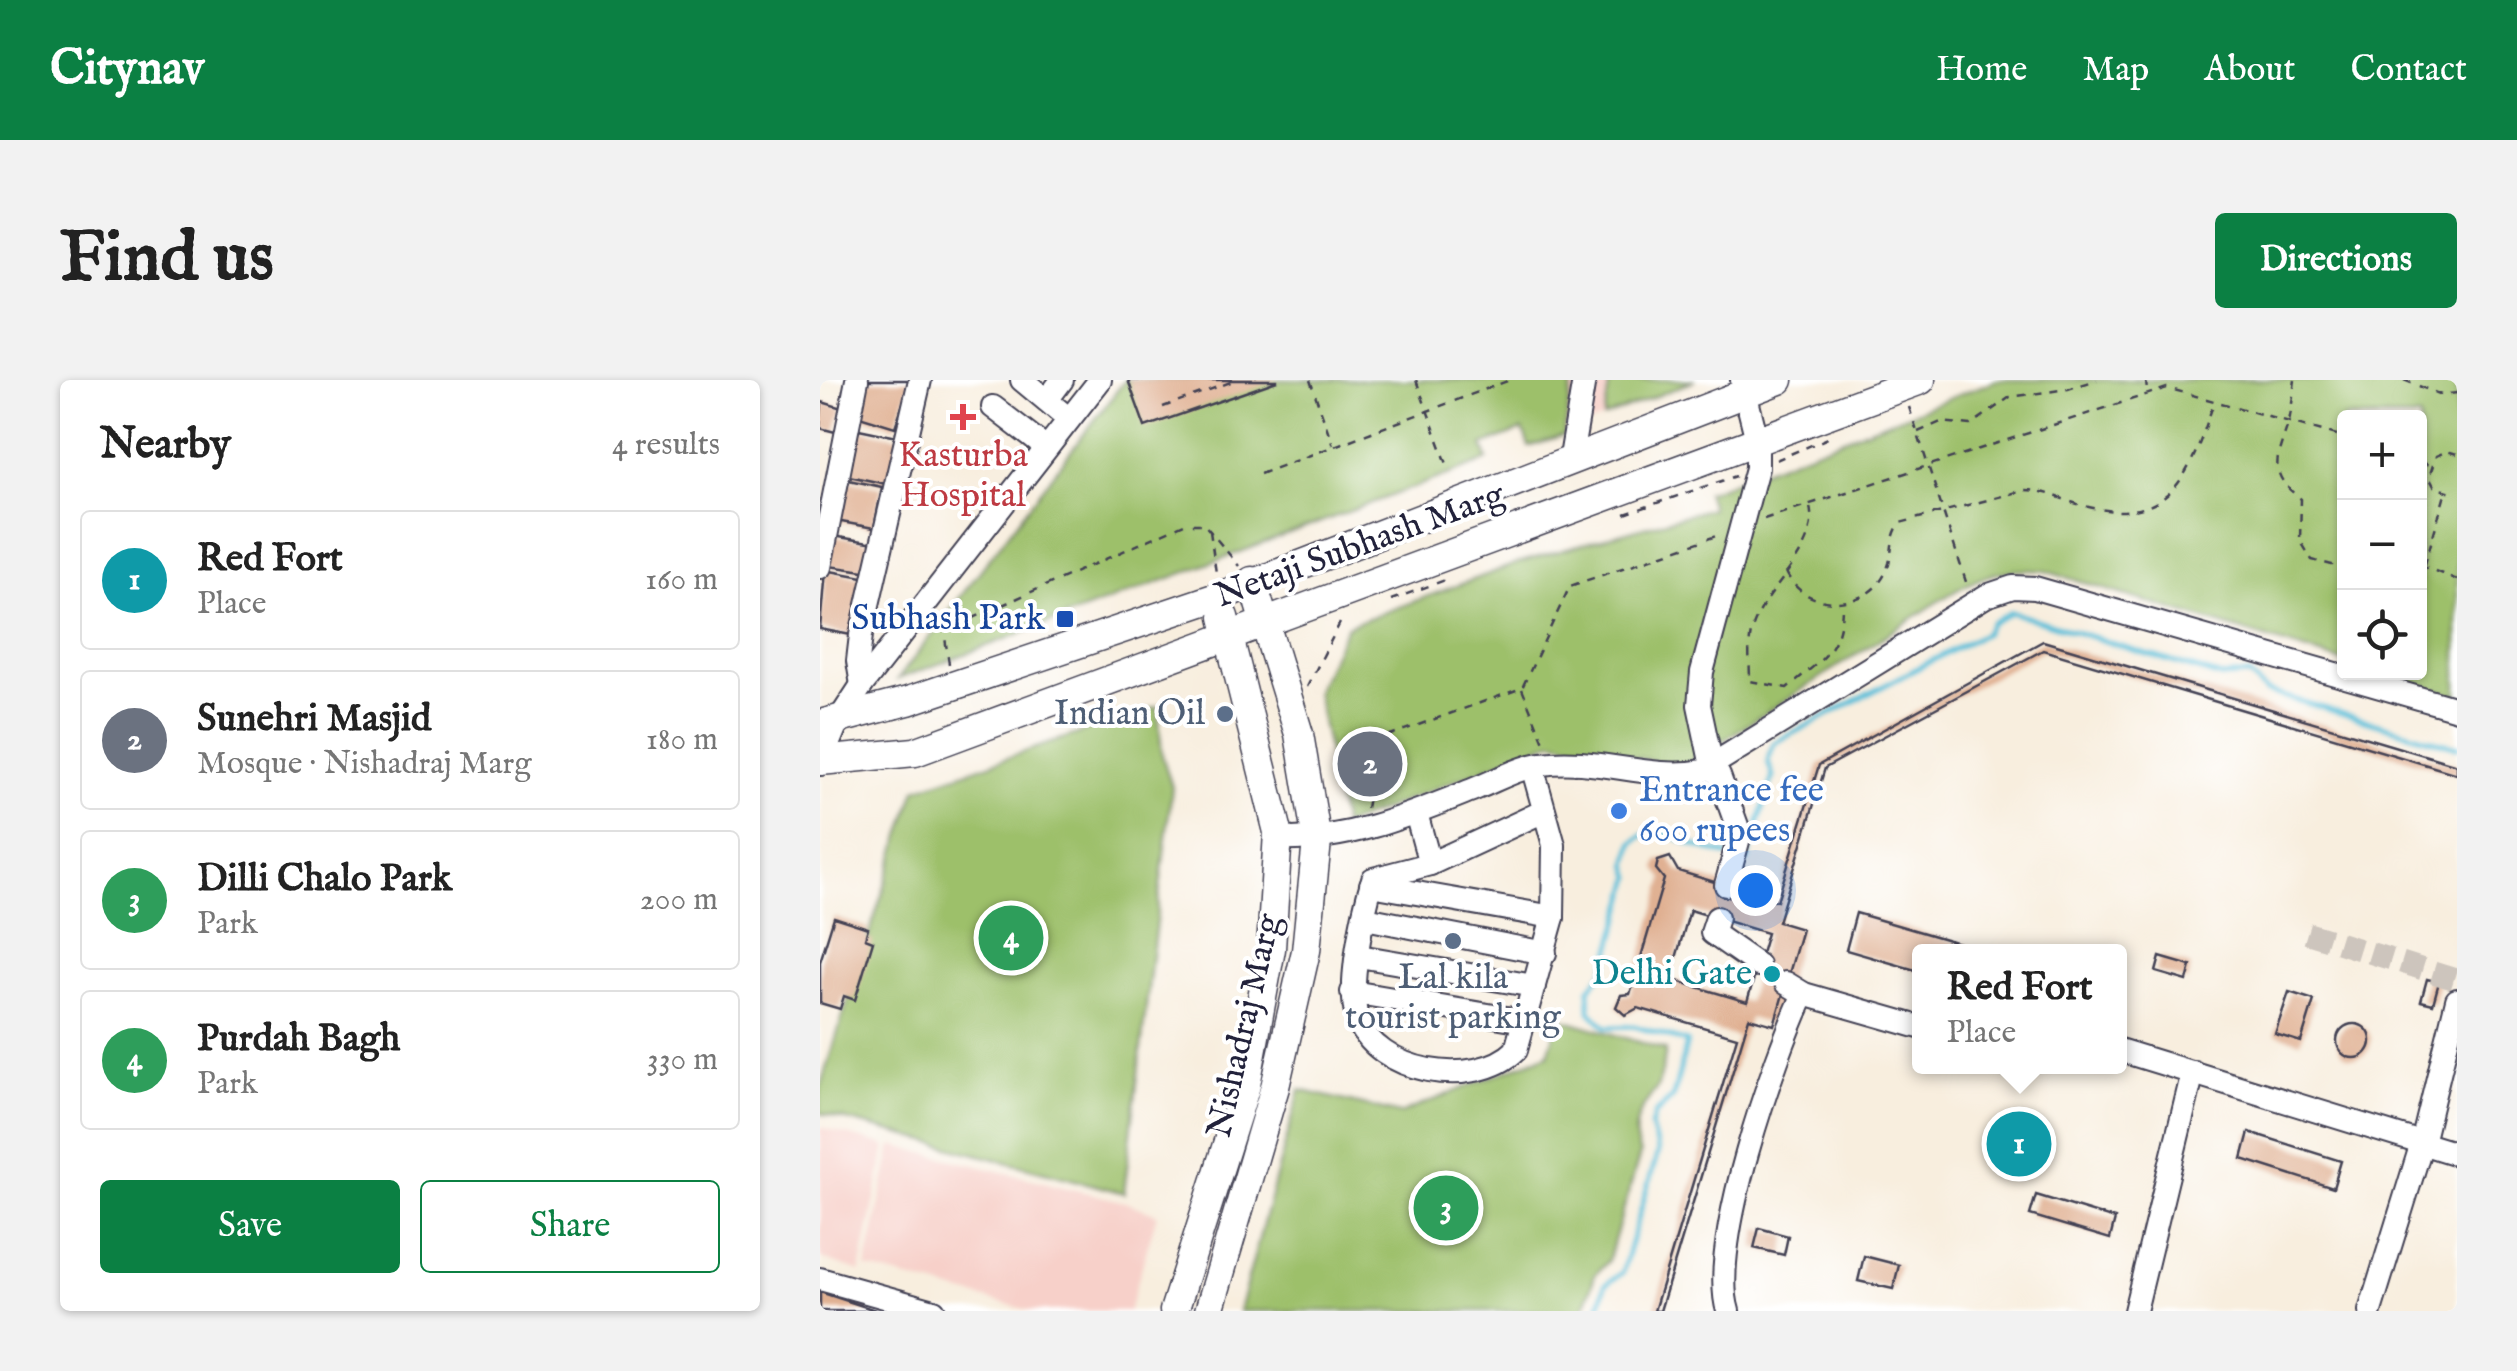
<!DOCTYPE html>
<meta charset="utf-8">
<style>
body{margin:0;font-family:"IM FELL English",serif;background:#f2f2f2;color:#222}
.controls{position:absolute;right:30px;top:30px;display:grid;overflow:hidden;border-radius:10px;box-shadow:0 2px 8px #0004}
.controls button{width:90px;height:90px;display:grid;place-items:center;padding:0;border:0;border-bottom:2px solid #e0e0e0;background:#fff;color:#222;font:50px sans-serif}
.you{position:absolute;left:935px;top:510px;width:35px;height:35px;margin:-25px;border:8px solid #fff;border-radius:50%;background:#1a73e8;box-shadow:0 0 0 15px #1a73e833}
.badge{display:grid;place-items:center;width:65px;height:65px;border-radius:50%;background:#0b8043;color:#fff;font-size:32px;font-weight:700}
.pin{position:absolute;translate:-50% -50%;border:5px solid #fff;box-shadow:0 2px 10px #0006}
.popup{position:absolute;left:1092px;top:564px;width:215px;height:130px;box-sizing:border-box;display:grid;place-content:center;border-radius:10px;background:#fff;filter:drop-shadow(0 2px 8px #0005);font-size:32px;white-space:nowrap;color:#767676}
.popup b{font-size:38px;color:#222}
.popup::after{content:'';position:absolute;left:50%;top:100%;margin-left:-20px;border:20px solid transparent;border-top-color:#fff}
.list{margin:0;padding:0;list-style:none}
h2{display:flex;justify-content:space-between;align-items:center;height:130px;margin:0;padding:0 40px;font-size:42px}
h2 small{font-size:32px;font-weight:400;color:#767676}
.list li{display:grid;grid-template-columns:65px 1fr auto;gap:30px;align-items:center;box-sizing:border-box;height:140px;margin:0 20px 20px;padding:0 20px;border:2px solid #e0e0e0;border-radius:10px}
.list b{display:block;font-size:38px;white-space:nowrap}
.list p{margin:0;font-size:32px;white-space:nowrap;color:#767676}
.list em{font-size:32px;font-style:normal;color:#767676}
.actions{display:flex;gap:20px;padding:30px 40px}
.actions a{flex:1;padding:22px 0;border:2px solid #0b8043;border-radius:10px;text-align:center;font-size:35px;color:#0b8043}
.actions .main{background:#0b8043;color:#fff}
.icon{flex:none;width:55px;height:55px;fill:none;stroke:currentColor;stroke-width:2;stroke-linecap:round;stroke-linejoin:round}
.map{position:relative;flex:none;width:1637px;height:931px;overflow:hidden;border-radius:10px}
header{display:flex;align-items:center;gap:60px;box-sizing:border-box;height:140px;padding:0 50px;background:#0b8043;color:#fff}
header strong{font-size:48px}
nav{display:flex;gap:55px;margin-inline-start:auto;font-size:35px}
.intro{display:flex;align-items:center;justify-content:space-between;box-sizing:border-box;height:240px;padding:0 60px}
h1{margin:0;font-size:70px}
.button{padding:25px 45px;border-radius:10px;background:#0b8043;color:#fff;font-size:35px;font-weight:700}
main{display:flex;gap:60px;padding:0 60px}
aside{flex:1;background:#fff;border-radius:10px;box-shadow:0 2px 8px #0004}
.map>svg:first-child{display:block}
.built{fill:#f7d0c9}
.green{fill:#9dc06a;stroke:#607152;stroke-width:2.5}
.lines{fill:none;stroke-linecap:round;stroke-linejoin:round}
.stream{stroke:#5bc0d9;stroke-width:5}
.building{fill:#e0b092;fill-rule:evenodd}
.minor-tunnel{stroke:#cdc5bd;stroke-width:22;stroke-dasharray:22 11;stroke-linecap:butt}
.minor-casing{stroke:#424153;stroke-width:26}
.major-casing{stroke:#424153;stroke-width:31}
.path{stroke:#424153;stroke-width:2.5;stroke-dasharray:8 8;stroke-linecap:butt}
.minor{stroke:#fff;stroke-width:22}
.major{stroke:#fff;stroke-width:28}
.health-dot{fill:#e0444e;stroke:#fff;stroke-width:4}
.transit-dot{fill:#1a4fb4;stroke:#fff;stroke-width:4}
.service-dot{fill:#5c6f8a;stroke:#fff;stroke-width:4}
.shop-dot{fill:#3f7fe0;stroke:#fff;stroke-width:4}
.culture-dot{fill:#0f9aa8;stroke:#fff;stroke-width:4}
.labels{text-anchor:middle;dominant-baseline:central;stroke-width:8;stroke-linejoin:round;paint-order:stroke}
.health-label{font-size:35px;fill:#be3a42;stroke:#fff}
.street-label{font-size:35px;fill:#22223b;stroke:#fff}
.transit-label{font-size:35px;fill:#164399;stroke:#fff;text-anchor:end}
.service-label{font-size:35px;fill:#4e5e75;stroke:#fff;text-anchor:end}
.shop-label{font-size:35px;fill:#366cbe;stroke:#fff;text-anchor:start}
.culture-label{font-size:35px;fill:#0d838f;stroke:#fff;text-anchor:end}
</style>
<header>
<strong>Citynav</strong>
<nav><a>Home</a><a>Map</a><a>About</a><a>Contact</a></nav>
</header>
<div class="intro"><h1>Find us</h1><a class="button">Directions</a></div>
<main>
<aside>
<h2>Nearby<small>4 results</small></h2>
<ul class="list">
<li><span class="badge" style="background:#0f9aa8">1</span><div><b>Red Fort</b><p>Place</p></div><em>160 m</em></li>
<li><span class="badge" style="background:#6b7280">2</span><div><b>Sunehri Masjid</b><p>Mosque · Nishadraj Marg</p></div><em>180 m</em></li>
<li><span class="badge" style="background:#2e9e5b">3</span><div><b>Dilli Chalo Park</b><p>Park</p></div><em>200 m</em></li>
<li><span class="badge" style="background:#2e9e5b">4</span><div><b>Purdah Bagh</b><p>Park</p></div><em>330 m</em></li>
</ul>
<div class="actions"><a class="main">Save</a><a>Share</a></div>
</aside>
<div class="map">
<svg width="1637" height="931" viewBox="0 0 1637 931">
<rect width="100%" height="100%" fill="#fff"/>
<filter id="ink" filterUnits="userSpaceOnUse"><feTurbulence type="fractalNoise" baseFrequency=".01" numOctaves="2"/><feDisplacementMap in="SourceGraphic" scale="20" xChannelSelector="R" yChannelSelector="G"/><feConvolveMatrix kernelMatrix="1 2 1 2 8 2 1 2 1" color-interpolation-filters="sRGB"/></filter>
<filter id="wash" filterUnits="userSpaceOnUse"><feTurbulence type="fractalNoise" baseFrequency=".0048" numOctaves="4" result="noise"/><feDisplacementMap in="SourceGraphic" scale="40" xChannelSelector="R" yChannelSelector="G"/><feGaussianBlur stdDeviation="2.25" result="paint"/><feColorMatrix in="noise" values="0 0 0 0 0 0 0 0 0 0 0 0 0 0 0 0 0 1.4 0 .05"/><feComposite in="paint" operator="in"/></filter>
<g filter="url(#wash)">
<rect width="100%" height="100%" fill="#f8eede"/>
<g class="built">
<path d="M753,0H790L784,38L744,56Z"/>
<path d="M0,747L66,766L40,892L0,878Z"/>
<path d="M72,765L305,822L337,834L309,931H212L46,888Z"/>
</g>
<g class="green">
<path d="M305,0H753L744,56L709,67L703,50L663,65L668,80L78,299Z"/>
<path d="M790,0H875L784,38Z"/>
<path d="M1177,0H1637V316L1561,293L1600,292V38H1524V282L1225,191C1186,187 1164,194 1130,214L862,387L733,361L523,446L496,311L527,246L701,182L891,128L886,112Z"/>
<path d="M338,326L342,375L352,407L304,813L0,733V707L96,409Z"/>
<path d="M739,638L846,670C844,681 842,700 836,709C819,731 809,747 820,774L788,881L775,895L763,931H419L480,710L580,734L728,674Z"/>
</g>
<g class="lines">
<g class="stream">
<path d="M922,480L927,481L953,396L948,381L954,363L1165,253L1171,243L1191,232L1401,297L1429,295L1445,311L1637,367"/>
<path d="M778,931L785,905L802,893L838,772L831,746L835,734L853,717L867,662L814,646L786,647L770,631L769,609L785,590L812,497L808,484L813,463C833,444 845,452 866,462C878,468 894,471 907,475"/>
</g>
</g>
<g id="blocks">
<g class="building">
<path d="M47,0H91L75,47L36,35Z"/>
<path d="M308,0H457V1L325,47Z"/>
<path d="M2,22L22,28L15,52L0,48Z"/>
<path d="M39,49L82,58L71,105L29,96Z"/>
<path d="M24,99L62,107L54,148L16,141Z"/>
<path d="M13,156L55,163L51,192L9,186Z"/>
<path d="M5,190L48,198L36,256L0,249Z"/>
<path d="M1223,261L1637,385V394L1223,270L1005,388L958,542L982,549L954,645L929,638L840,931H834L917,657L818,628L805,635L796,627L801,615L810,614L844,499L836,489L838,481L850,477L858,491L957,521L999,385ZM870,530L947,553L927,622L850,599Z"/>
<path d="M1036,533L1163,570V572H1099V591L1026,570Z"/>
<path d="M14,537L48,548L45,558L53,561L35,620L24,616L20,629L0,623V582Z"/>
<path d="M1340,577L1371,586L1367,601L1336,592Z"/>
<path d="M1607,599L1619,602L1613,624L1601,621Z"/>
<path d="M1469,612L1494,620L1481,662L1455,654Z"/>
<circle cx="1534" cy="661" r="17"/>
<path d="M1429,752L1521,781L1513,808L1422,779Z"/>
<path d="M1216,815L1295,839L1290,859L1210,835Z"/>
<path d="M939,848L968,856L964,875L934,868Z"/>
<path d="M1044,876L1079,885L1073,909L1038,901Z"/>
<path d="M0,912L55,930V931H0Z"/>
</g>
</g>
</g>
<g filter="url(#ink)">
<use href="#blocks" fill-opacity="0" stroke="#424153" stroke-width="2.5"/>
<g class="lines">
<path class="minor-tunnel" d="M1487,553L1637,600"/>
<defs>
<g id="minor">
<path d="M202,0L249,39"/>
<path d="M227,20L242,0"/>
<path d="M173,27L225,67"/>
<path d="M751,77L764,0"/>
<path d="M0,187L37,0"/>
<path d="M42,305L38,281L41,255L100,0"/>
<path d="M890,377L879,325L882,292L937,88V60L922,0"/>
<path d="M900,380L1166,216L1193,207L1215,208L1637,329"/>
<path d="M0,384L17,343L42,305L280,0"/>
<path d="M712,386L734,465L733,537L696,670C655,710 555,694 537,637C527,607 543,531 553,499L610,484L722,432"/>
<path d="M899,396L920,454L906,505"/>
<path d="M596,433L610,484"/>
<path d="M457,459C528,462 592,434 657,408C677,400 700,387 722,384C776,376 829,401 883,391"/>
<path d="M551,505L733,537"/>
<path d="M545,538L725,573"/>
<path d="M897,538L892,553L938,585"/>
<path d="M539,576L714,606"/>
<path d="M966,603L984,614L1099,647"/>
<path d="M532,612L704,641"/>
<path d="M1299,670L1637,774"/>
<path d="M0,899L114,931"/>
<path d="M908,931C888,866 954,678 984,614"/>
<path d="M1315,931L1373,692"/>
<path d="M1550,931L1602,763L1637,620"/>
</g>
<g id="major">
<path d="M0,344L88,321L400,216L959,0"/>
<path d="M0,381L95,372L1101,0"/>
<path d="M354,931L426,705L451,569L458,452L404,237"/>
<path d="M389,931L455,707L486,571L497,461L479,354L432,201"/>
</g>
</defs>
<use href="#minor" class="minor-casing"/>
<use href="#major" class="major-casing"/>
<g class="path">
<path d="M490,0L513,65"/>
<path d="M596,0L627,84"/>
<path d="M1326,0L1327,13"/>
<path d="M1475,0C1473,13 1472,28 1469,41C1458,77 1445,92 1481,119L1480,160L1492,180L1512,185L1524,180"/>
<path d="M1584,0L1621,15L1637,13"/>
<path d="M343,27L416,0"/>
<path d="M1089,27L1147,205"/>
<path d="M1098,52L1121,42L1151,45L1190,17L1248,9L1277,0"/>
<path d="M1637,74L1627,71L1616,76L1609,97L1615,108L1637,113"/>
<path d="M956,80L1008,58"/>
<path d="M1600,82L1612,86"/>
<path d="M440,94L690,0"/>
<path d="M990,127C1000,169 947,207 933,246C927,262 930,284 930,301L967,308C1000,280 1022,272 1022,224"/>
<path d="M805,134L916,96"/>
<path d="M944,139L1347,8L1524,57"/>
<path d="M390,151L396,193"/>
<path d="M1600,185L1637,200"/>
<path d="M966,192C984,233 1051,232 1067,189C1074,172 1069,159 1080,143L1205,110C1228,110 1243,121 1265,126C1352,148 1370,93 1393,25"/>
<path d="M1600,201L1626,111"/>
<path d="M571,220L625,200"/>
<path d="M129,284L124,251L364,144H384L419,186"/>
<path d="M487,307L522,239"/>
<path d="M702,309L726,367"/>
<path d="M546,428L559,359L702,308L750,206L899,155"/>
</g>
<use href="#minor" class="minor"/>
<use href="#major" class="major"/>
</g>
</g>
<path class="health-dot" d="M138 22h10v10h10v10h-10v10h-10v-10h-10v-10h10z"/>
<rect class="transit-dot" x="235" y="229" width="20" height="20" rx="5"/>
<g class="service-dot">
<circle cx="405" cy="334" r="10"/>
<circle cx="633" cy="561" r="10"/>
</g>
<circle class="shop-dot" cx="799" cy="431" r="10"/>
<circle class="culture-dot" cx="952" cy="594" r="10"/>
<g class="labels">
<g class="health-label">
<text x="143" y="76">Kasturba<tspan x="143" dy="40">Hospital</tspan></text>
</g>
<g class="street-label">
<text transform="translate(540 166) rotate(-20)">Netaji Subhash Marg</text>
<text transform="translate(425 646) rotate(-77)">Nishadraj Marg</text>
</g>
<g class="transit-label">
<text x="225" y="239">Subhash Park</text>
</g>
<g class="service-label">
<text x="385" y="334">Indian Oil</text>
<text x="633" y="598" text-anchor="middle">Lal kila<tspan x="633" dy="40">tourist parking</tspan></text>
</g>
<g class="shop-label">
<text x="819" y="411">Entrance fee<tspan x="819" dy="40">600 rupees</tspan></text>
</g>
<g class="culture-label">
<text x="932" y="594">Delhi Gate</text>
</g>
</g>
</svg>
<div class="controls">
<button>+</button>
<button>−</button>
<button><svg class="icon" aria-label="locate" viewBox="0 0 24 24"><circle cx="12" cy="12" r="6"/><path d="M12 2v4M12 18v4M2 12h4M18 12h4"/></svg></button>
</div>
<div class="you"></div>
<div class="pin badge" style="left:1199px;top:764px;background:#0f9aa8">1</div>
<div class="popup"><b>Red Fort</b>Place</div>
<div class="pin badge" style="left:550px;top:384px;background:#6b7280">2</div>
<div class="pin badge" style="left:626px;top:828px;background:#2e9e5b">3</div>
<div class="pin badge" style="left:191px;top:558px;background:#2e9e5b">4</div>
</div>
</main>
